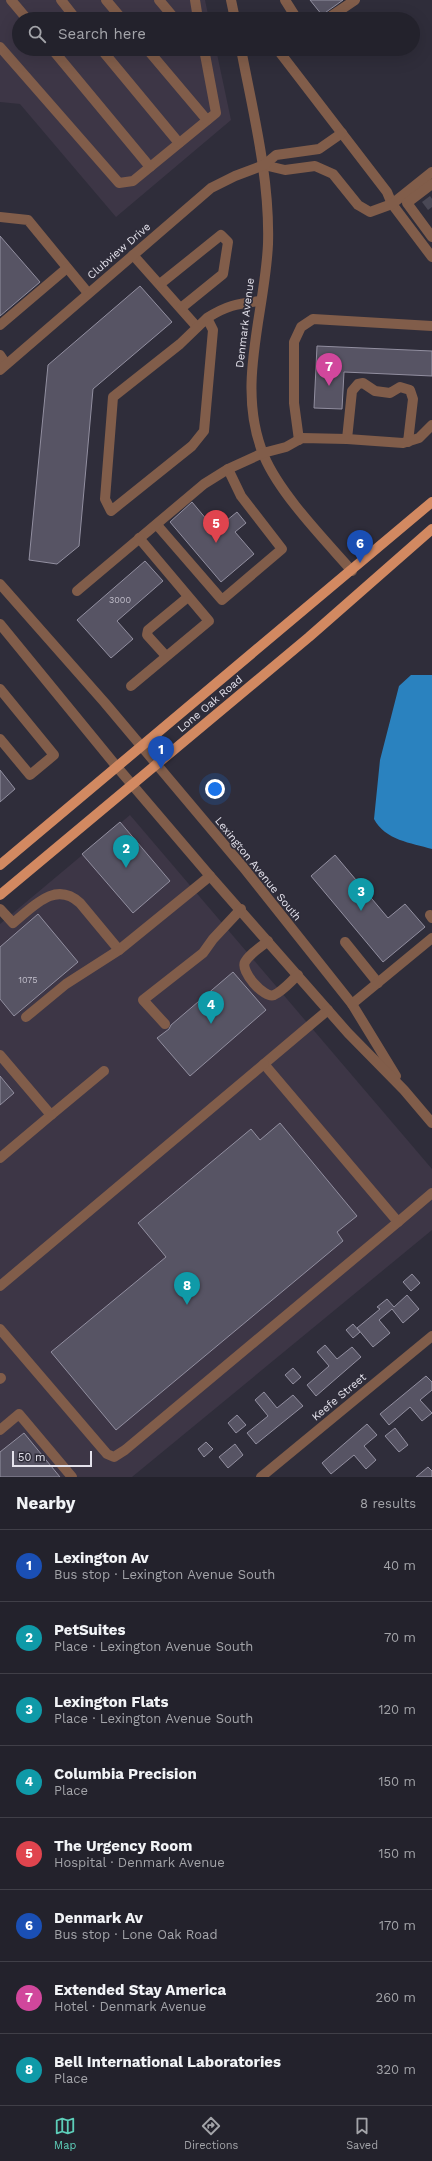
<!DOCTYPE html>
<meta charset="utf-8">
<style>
body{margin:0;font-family:"Work Sans",sans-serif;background:#2b2a34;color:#f1f3f6}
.scale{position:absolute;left:12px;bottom:10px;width:80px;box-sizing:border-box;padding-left:4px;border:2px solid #e4e2ec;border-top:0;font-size:11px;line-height:14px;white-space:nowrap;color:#e4e2ec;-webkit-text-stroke:3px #2f2d3a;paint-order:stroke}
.you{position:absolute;left:215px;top:789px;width:14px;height:14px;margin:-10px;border:3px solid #fff;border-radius:50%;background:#1a73e8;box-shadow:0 0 0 6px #1a73e833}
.badge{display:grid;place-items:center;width:26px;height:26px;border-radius:50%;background:#5dceb9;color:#fff;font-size:13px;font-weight:700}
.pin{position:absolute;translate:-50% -33px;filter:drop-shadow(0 1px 2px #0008)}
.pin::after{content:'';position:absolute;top:21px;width:14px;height:12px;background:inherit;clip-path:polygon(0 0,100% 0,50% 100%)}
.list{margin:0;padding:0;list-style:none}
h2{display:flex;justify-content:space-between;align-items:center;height:52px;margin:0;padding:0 16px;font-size:17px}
h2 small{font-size:13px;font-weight:400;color:#a3a4a9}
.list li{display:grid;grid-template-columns:26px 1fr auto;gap:12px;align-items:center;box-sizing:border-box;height:72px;padding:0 16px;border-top:1px solid #403f48}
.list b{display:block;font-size:15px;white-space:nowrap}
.list p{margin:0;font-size:13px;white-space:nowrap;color:#a3a4a9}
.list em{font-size:13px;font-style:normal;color:#a3a4a9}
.icon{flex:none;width:22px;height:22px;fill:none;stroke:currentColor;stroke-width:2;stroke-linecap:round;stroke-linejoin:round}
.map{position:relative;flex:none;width:432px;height:1477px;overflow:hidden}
.search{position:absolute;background:#23222c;box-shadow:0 4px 16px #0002;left:12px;right:12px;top:12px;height:44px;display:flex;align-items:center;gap:10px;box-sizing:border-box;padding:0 14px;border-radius:22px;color:#a3a4a9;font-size:15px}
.sheet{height:628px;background:#23222c}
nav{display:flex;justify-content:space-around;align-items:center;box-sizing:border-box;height:56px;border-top:1px solid #403f48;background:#23222c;font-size:11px;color:#a3a4a9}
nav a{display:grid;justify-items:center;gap:2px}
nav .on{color:#5dceb9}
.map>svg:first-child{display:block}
.industrial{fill:#3d3646}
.water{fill:#2a82bf}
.building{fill:#575464;stroke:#928fa0}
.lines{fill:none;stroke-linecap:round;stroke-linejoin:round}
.minor-tunnel{stroke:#4a4855;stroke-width:10;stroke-dasharray:10 5;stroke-linecap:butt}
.minor{stroke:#815d4a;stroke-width:10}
.major{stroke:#d28961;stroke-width:10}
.labels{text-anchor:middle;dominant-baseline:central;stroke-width:3.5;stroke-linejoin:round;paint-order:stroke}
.number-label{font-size:9px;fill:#c1beca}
.street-label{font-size:11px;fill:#e4e2ec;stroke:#2f2d3a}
</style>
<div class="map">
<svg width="432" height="1477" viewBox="0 0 432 1477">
<rect width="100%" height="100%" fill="#2f2d3a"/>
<g class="industrial">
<path d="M0,0H205L209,19H19V49H216L231,120L116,217L20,104L0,102Z"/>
<path d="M130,815L432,1169V1230L132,1477H0V924Z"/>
</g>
<path class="water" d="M411,675H432V849C411,843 385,840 374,819L380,760L399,686Z"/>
<g class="building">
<path d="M310,0H343L322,15Z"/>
<path d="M0,236L40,282L0,316Z"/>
<path d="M140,286L172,322L93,389L79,546L57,564L29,560L48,365Z"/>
<path d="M317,346L432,351V376L344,372L342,409L314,408Z"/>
<path d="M192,502L207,520L217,511L226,521L237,512L246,523L235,532L254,554L221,582L170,522Z"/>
<path d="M145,561L163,581L117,621L133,639L111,658L77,620Z"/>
<path d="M0,770L15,789L0,802Z"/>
<path d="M120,822L170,881L133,913L82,854Z"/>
<path d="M335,855L388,918L405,904L425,927L383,962L311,876Z"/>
<path d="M38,914L78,962L14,1016L0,999V947Z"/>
<path d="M233,972L266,1010L190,1076L157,1038L169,1029L171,1025Z"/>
<path d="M0,1076L14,1093L0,1105Z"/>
<path d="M280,1123L357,1216L337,1232L343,1241L116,1430L51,1352L166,1257L138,1223L251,1129L260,1140Z"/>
<path d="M412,1274L420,1283L411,1291L403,1282Z"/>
<path d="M407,1295L419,1309L403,1323L392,1309L379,1320L390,1333L373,1347L357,1328L380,1309L377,1307L387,1299L394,1307Z"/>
<path d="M353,1324L360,1332L353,1338L346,1330Z"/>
<path d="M325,1345L337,1359L352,1347L361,1357L316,1396L307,1385L329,1366L317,1352Z"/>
<path d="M293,1368L301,1377L293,1384L285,1375Z"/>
<path d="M426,1376L432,1382V1390L420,1400L432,1413L422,1421L410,1407L389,1425L380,1414Z"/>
<path d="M264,1392L277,1408L293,1395L303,1406L256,1444L247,1433L268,1416L255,1400Z"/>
<path d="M237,1415L246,1425L236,1433L228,1423Z"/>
<path d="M367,1424L377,1435L364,1446L376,1460L366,1469L354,1455L331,1474L322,1463Z"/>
<path d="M395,1428L408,1445L399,1452L385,1436Z"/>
<path d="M24,1433L60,1477H0V1452Z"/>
<path d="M206,1442L213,1449L204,1457L198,1449Z"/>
<path d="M235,1444L243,1455L228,1468L219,1457Z"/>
<path d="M428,1467L432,1471V1477H416Z"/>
</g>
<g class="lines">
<path class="minor-tunnel" d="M426,199L432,207"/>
<g class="minor">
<path d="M11,0L27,19"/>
<path d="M61,0L76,19"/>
<path d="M106,0L122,19"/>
<path d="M159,0L175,19"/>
<path d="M195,0L198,19"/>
<path d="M231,0L235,19"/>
<path d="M285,0L297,19"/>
<path d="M327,19L355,0"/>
<path d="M0,47L119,183L133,181L216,113L204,49"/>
<path d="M52,49L150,167"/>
<path d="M101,49L179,143"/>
<path d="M147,49L207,120"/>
<path d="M241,49C253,112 270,179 268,244C265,314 235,387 264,456C280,494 324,539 352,571"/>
<path d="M288,49L281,54L387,192L392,204L432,257"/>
<path d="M264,165L285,170L315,166L333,174L358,205L370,212L392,204L432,172"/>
<path d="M432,184L407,203L432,237"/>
<path d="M0,217L28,220L88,293"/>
<path d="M133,255L197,327"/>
<path d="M160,284L221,235L228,242L223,274L181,308"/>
<path d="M207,318L180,344L113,397L105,499L111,511L192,446L204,431L213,330L207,318C227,305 237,304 260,301"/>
<path d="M0,325L67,268"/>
<path d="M0,355L6,364"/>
<path d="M0,370L211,188L235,176L264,165L276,155L319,149L342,133"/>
<path d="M347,439L352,391L358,384L363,383L375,391L390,393L400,387L410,390L413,399L408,442"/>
<path d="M299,440L294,403V342L301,327L313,319L432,326"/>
<path d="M157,525L222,600L282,549L241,496L228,469"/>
<path d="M0,584L105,703L243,867L352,1004L396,1076"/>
<path d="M77,591L204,484L228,469L263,453L286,447L302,438L347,439L403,443L419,438L432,425"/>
<path d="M0,624L117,767L210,876L348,1033L404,1090L432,1123"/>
<path d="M166,656L147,635L148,630L188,597"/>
<path d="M131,686L209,621L139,538"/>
<path d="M0,689L54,755L30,775L0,739"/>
<path d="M0,909L13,923C33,907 55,880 80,903L119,950L210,876"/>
<path d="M430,915L432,918"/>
<path d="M268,941C261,947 249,954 245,962C240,971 264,999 274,995C283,991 291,981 298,975"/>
<path d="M345,942L378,983"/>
<path d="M352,1004L432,938"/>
<path d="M328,1010L264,1064L398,1222L432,1193"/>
<path d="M26,1017L66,984L119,950"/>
<path d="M165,1024L143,1000L203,953L213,939L241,909"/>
<path d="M0,1055L51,1115L104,1071"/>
<path d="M0,1158L51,1115"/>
<path d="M0,1286L264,1064"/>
<path d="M0,1329L107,1454L114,1457L125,1450L398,1222"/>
<path d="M0,1379L1,1378"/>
<path d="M0,1430L19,1414L72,1477"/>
<path d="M261,1477L432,1336"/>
</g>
<g class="major">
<path d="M0,865L432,502"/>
<path d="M0,895L309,637L432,529"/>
</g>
</g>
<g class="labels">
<g class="number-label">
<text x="120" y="600">3000</text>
<text x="28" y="980">1075</text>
</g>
<g class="street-label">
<text transform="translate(119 251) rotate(-41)">Clubview Drive</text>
<text transform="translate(245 323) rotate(-83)">Denmark Avenue</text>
<text transform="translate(210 704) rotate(-40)">Lone Oak Road</text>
<text transform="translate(258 869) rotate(51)">Lexington Avenue South</text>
<text transform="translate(339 1397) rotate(-40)">Keefe Street</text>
</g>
</g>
</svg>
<div class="scale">50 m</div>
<div class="you"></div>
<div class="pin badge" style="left:161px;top:769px;background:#1a4fb4">1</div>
<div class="pin badge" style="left:126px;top:868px;background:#0f9aa8">2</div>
<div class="pin badge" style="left:361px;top:911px;background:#0f9aa8">3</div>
<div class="pin badge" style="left:211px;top:1024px;background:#0f9aa8">4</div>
<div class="pin badge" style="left:216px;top:543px;background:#e0444e">5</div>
<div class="pin badge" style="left:360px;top:563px;background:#1a4fb4">6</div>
<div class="pin badge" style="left:329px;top:386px;background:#d1479c">7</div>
<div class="pin badge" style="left:187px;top:1305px;background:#0f9aa8">8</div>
<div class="search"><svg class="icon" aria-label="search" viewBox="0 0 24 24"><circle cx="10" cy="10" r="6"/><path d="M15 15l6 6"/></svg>Search here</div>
</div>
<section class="sheet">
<h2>Nearby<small>8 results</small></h2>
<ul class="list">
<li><span class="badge" style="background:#1a4fb4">1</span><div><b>Lexington Av</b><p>Bus stop · Lexington Avenue South</p></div><em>40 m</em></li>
<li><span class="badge" style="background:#0f9aa8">2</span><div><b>PetSuites</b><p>Place · Lexington Avenue South</p></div><em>70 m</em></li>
<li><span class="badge" style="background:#0f9aa8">3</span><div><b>Lexington Flats</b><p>Place · Lexington Avenue South</p></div><em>120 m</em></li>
<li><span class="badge" style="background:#0f9aa8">4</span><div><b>Columbia Precision</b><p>Place</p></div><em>150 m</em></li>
<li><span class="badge" style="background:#e0444e">5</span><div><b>The Urgency Room</b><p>Hospital · Denmark Avenue</p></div><em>150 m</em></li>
<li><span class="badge" style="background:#1a4fb4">6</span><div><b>Denmark Av</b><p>Bus stop · Lone Oak Road</p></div><em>170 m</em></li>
<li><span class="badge" style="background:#d1479c">7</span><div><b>Extended Stay America</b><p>Hotel · Denmark Avenue</p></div><em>260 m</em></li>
<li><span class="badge" style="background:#0f9aa8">8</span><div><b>Bell International Laboratories</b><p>Place</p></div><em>320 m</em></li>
</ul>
</section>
<nav>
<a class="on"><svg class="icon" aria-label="map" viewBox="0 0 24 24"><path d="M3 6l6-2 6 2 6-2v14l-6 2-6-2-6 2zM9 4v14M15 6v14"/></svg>Map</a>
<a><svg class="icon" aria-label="directions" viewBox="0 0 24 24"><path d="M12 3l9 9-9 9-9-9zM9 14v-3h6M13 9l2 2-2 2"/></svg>Directions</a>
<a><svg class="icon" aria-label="saved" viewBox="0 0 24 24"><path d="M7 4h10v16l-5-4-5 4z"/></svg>Saved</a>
</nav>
